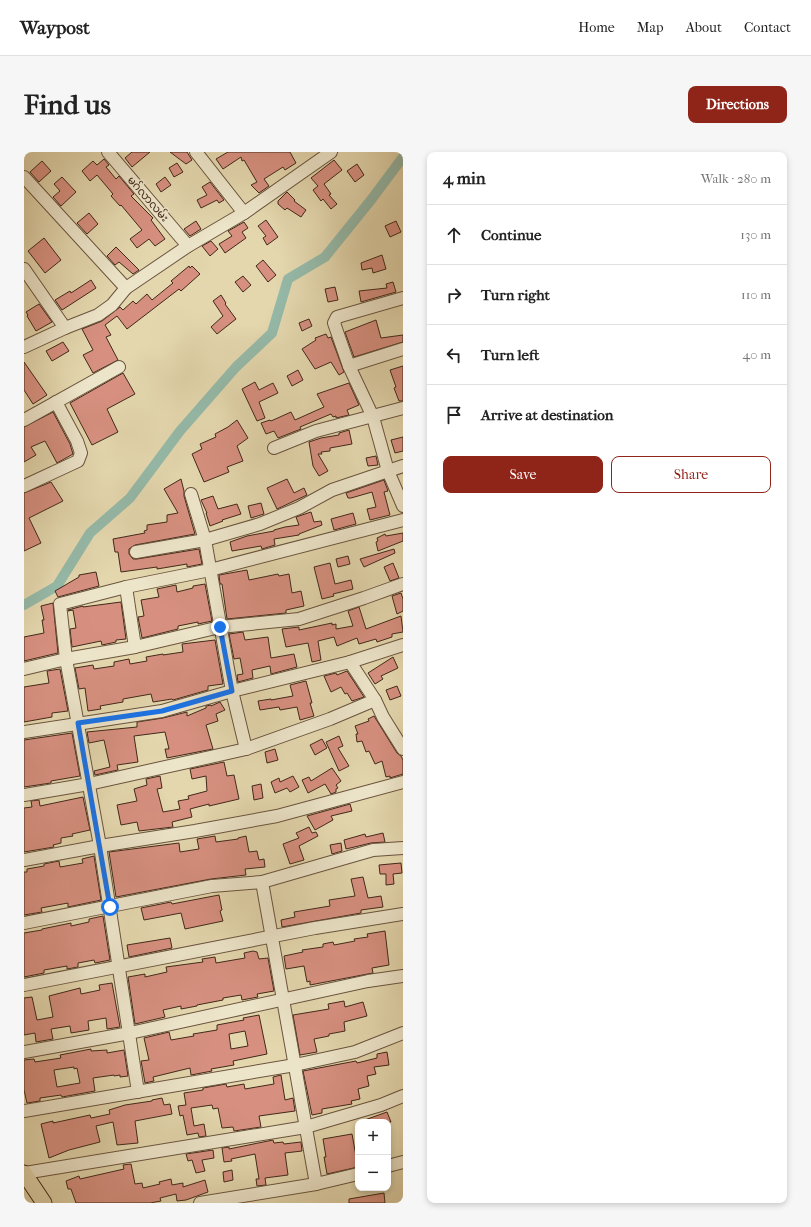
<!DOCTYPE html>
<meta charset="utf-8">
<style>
body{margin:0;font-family:"IM FELL French Canon","Noto Sans Myanmar",serif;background:#f6f6f6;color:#222}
.controls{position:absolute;right:12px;bottom:12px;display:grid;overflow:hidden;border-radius:8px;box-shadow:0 2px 6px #0003}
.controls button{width:36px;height:36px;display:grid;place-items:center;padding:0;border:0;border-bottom:1px solid #e0e0e0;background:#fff;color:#222;font:20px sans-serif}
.stop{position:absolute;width:12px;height:12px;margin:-9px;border:3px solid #1a73e8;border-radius:50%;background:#fff}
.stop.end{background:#1a73e8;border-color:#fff;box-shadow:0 1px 4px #0008}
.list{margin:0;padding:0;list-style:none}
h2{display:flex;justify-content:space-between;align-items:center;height:52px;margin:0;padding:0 16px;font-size:17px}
h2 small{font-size:13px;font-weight:400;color:#767676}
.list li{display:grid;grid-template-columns:26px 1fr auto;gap:12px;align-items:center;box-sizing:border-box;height:60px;padding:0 16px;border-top:1px solid #e0e0e0}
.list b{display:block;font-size:15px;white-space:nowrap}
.list em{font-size:13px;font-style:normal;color:#767676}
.actions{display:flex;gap:8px;padding:12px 16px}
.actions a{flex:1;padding:9px 0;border:1px solid #8f2418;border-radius:8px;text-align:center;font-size:14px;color:#8f2418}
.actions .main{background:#8f2418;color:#fff}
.icon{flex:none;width:22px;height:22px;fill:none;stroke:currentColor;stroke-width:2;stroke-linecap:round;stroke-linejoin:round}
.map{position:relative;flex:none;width:379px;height:1051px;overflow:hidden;border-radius:8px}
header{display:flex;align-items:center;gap:24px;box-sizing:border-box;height:56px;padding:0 20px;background:#fff;border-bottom:1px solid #e0e0e0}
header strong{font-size:19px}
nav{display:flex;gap:22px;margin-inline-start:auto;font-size:14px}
.intro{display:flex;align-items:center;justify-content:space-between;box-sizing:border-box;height:96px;padding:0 24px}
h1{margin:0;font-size:28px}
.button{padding:10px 18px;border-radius:8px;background:#8f2418;color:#fff;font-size:14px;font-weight:700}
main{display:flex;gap:24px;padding:0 24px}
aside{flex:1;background:#fff;border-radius:8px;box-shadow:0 2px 6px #0003}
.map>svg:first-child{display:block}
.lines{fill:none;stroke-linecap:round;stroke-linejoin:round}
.canal{stroke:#95baa9;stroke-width:10}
.building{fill:#d79080;stroke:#412819;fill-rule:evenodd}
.minor-casing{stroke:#6a543e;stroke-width:14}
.major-casing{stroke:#412819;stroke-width:17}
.minor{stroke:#ede5ca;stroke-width:12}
.major{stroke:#e4d7ae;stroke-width:15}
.route{stroke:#1a73e8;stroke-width:5}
.labels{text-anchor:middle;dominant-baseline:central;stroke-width:3;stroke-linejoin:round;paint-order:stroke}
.street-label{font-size:11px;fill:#412819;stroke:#ede5ca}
</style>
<header>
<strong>Waypost</strong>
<nav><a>Home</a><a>Map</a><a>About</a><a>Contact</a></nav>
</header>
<div class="intro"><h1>Find us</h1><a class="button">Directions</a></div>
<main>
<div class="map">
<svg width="379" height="1051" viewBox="0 0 379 1051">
<rect width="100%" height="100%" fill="#e4d7ae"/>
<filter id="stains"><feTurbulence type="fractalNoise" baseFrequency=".005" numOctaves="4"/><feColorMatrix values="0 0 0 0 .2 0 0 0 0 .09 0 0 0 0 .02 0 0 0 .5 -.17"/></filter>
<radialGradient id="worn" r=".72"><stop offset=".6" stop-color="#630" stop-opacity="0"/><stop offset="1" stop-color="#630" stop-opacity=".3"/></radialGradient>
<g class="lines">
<path class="canal" d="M0,453L33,434L66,381L106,346L156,279L212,215L248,181L264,127L301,105L347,48L379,5"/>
</g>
<g class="building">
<path d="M108,0H126L108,15L101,6Z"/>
<path d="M146,0H163L168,8L162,12Z"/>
<path d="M204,0H266L272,11L261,18L259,15L240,27L245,34L235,41L227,33L233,30L220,8L218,9L217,5L199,17L192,7Z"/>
<path d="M80,7L85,13L82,15L92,27L95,24L110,42L107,44L129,66L127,68L141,87L131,94L125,87L113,96L106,87L118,78L97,53L96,54L87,44L89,42L73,23L66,29L58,19L69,9L73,13Z"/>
<path d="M310,8L318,18L300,32L307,42L305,43L313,52L307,57L299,47L297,49L289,38L294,34L287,26Z"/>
<path d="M18,9L27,19L15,30L6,20Z"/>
<path d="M153,11L159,20L150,25L145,16Z"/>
<path d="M333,12L340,23L331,30L323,19Z"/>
<path d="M38,25L52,40L37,54L29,45L36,39L30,32Z"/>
<path d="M141,25L147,33L137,40L132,32Z"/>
<path d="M186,30L200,48L195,51L193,48L177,56L173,48L183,43L178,35Z"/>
<path d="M263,40L271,48L270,49L282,58L277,65L263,56L261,58L254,52V49Z"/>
<path d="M65,61L74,72L63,82L53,71Z"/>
<path d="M242,68L254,85L243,93L239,86L242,84L234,74Z"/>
<path d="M172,69L177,77L166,84L160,77Z"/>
<path d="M372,69L377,80L366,85L361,74Z"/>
<path d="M220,70L224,76L218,80L222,86L201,101L195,92L208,84L204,79Z"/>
<path d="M20,86L37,108L21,121L4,99Z"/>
<path d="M187,89L194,97L186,104L178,94Z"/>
<path d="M92,95L115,118L109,122L95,110L91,113L83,104Z"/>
<path d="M358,103L362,117L349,121L348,116L338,118L337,111Z"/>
<path d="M239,108L252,123L244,130L232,114Z"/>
<path d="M165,114L166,116L168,114L176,122L157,139L155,137L103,177L93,164L81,173L87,183L82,185L94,208L69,221L59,203L69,198L58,177L78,169L96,155L99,158L109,149L112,152L123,142L128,148L149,131L147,129Z"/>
<path d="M219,124L227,133L219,140L211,130Z"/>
<path d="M67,128L72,136L38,158L31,148L46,139L47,141Z"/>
<path d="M369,130L372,140L337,150L335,139L363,136L362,132Z"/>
<path d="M311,135L314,148L304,150L301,137Z"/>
<path d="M197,143L202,151L201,152L212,167L193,182L187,175L199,164L189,149Z"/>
<path d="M15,152L28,170L12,179L3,164L4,163L2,160Z"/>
<path d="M285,167L288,174L278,179L275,171Z"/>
<path d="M352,168L357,186L379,183V190L330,205L321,180Z"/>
<path d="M302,182L304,186L307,185L320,220L315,223L307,210L291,217L278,197L292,188L291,186Z"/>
<path d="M39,190L45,199L28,209L22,199Z"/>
<path d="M0,210L23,243L9,252L0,238Z"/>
<path d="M379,214V249H375L370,236L372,235L366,218Z"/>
<path d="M274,218L279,228L268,234L263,224Z"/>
<path d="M99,221L111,242L83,257L94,280L68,293L46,251Z"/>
<path d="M231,230L235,238L249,231L254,241L235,250L241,266L233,269L218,237Z"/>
<path d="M325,231L335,253L323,258L325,263L312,266V264L309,265L307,262L276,275L277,277L254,286L250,279L242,282L237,271L246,268L247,269L267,260L271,268L300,255L293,242Z"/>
<path d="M29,260L46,292L49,302L33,311L21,289L7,295L12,303L0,310V275Z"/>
<path d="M213,268L224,286L213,294L219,309L203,315L205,320L180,330L168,302L178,297L176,292L192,285L191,282L204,275Z"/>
<path d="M325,278L328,292L306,296V299L297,300L298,302H294L304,319L295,324L289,314L285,290L297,286L315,283V281Z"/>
<path d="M379,285V299L371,301L367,288Z"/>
<path d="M352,304L354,313L344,314L342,306Z"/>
<path d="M157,327L160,339V344L171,382L111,393L105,397V402L109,407H113L175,397L178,412L163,415V412L133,417V415L97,420L94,400H91L89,387L121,381L120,379L123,378V373L143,370V363L154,361L140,337Z"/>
<path d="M263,327L270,341L280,336L283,343L253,357L243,336Z"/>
<path d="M360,328L364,339L360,340L366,363L346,368L343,357L352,355L348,340L327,346H324L322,341Z"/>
<path d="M27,330L39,349L5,366L17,391L0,399V341Z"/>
<path d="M189,344L194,357L213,352L217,362L198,368L199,369L186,374L182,361H183L177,348Z"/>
<path d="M237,351L240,362L227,366L224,354Z"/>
<path d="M287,360L290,370L297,369L298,373L275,382V383L250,387L251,393L238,397L237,394L208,399L206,390L223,384L250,379V378L261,375L275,373L272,365Z"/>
<path d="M329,361L332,372L310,378L307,367Z"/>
<path d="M379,381V389L354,399L352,390L354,389L353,386L361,382L362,384Z"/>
<path d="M370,397L371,401L340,415L336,407Z"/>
<path d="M324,404L326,412L314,415L312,407Z"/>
<path d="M306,411L311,432L327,428L329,437L309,442L310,444L298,447L290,415Z"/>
<path d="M369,411L375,426L366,429L360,415Z"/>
<path d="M223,418L225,428L254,422L255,424L265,422L268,441L277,439L280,454L262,458V461L203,467L198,432H196L195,423Z"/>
<path d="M72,420L75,434L34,445L31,439L55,425V423Z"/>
<path d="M181,432L188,469L174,472V470L154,474V477L118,486L114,465L120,464L117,448L135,445L133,437L152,433L153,440L169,436V434Z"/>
<path d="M377,441L379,447V459L373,462L368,444Z"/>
<path d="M97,450L102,487L92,488V490L78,493L77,489L48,495L46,477L52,476L49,458L44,459V458L59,454V455Z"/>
<path d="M29,451L34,501L0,509V485L20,481L18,468H20L17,454Z"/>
<path d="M335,455L342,477L377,464L379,480L368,482V485L353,490L352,487L335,492L333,486L313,494L310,485L294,489L297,508L288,510L284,491L262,495L258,477L275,475V478L308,471V473L312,472V477L329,474L324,459Z"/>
<path d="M219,480L221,488L244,485L247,506L270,502L273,515L247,522L246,514L228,518L229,526L214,530L213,523L219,522L216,506L210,507L205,482Z"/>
<path d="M191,488L199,532L184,534V538L149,548L148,547L129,550L127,542L99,547V550L76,554L77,557L64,559L61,536L55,537L51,516L69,513L70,517L90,514V510L105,507L106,512L123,509L122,505L139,502V503L159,500L158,492Z"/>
<path d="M369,505L374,516L357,524L359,527L351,532L344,521Z"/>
<path d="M36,517L44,559L28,561V565L0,570V535L25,531L23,519Z"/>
<path d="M323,519L340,545L328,549L323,541L321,542L317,535L307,540L300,524L312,521L313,523Z"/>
<path d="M282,529L288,551H286L290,564L276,568L273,555L256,558L255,555L236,558L234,549L247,547V548L269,544L266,533Z"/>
<path d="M373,534L377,544L366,548L362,538Z"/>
<path d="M196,550L201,558L192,562L194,569L182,573L189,597L143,606L141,597H145L141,580L110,584L114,610L93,613L94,618L71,623L70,619L86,615L80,588L65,591L63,580L113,575V570L139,566L163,560V564L182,556V554L187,553V554Z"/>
<path d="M350,564L373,601L377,604L379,608V622L366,626V624L362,625L358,609L351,612L345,599L342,600L338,589L333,590L332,582H334L331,574L345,569L344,567Z"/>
<path d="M48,581L56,624L27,629V631L0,635V588Z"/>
<path d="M315,584L319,594L314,596L325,614L315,619L302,590Z"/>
<path d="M298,587L303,596L291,603L286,593Z"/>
<path d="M251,597L254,608L243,611L241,600Z"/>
<path d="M200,610L203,624L210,623L215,647L185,654V652L166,657L168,665L148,670L149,675L115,679L113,670L97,673L93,653L113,649L110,637L123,633L122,627L136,624L138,636L133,637L139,660L156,657L154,649L165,647L164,644L183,639L182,624L168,627L166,617Z"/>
<path d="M308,616L317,629L312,633L314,636L312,637V640L307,642L301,632L284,641L278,628L285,625L287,629Z"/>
<path d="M269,624L275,635L266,640L263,636L251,641L247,630L255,626L256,630Z"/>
<path d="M237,632L239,646L230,648L228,634Z"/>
<path d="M59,645L66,678L48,682L49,684L37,686V691L29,693L30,695L0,700V656L8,655L7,649L15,648L16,654Z"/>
<path d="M326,652L328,659L307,664L309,668L291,678L283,664Z"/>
<path d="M285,675L288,681L292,680L294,684L275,694L280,708L266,712L259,692L275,686L272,681Z"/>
<path d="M359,681L361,690L347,691L322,697L320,688L341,682L342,685Z"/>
<path d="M191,684L192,690L214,687V686L222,684L225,700L233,699L235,708L240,707L241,715L221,717L222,723L187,727L92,745L85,700L155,691L156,700L175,697L173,687Z"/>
<path d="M317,691L318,699L308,702L306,693Z"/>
<path d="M70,704L77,748L44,755V751L17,756L18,760L0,763V720H3V717L20,714V712L35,709L36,715L59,711L58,707Z"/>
<path d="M377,711L378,721L369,722L370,732L362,733V722H356L355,713Z"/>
<path d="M339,725L344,746L357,744L359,755L337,758V761L258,775L257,768L271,765L270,760L306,754L305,748L331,744L327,727Z"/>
<path d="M195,743L198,758L196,759L199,769L161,777L157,761L120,768L117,756L147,750L148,752Z"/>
<path d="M79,764L86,808L71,811L70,808L54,811V815L43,817V814L20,818V821L0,825V781L18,778V777L47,771V774L65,770V767Z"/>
<path d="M361,779L365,813L348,816L349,821L286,833V829L283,830L280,814L262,817L260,804L279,800L278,798L299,795V792L309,790L310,793L331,789L330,787L344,785L343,782Z"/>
<path d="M146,786L148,796L105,805L103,793Z"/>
<path d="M229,799L233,800L235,807L244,806L250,839L233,842L234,845L218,848L217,843L199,846V848L173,853V854L157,857V854L139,858L141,865L111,872L104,825L121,822V825L143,820L142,815L179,810L178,807L191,805L192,811L221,806L220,801Z"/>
<path d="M88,831L96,875L83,877L82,866L64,869L65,878L47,881L46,874L27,877L29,887L12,890L11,881L0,883V846L8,845L13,868L29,865L25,844L56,836L57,842L76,838L75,833Z"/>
<path d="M320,849L321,855L339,850L343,864L320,870L321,879L305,882V884L290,887L293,900L276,903L269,863L305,857L304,852Z"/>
<path d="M235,863L243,902L209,909L210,913L187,917L188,919L167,923L166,916L129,925L130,929L121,931L117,909L125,908L120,886L145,880L147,888L170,884L169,882L193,878V873L220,868L219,866ZM221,879L224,894L207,897L205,882Z"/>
<path d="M67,897V899L83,898V901L100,898L104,924L96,925V923L90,924V923L69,926L71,939L38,945L37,943L16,946V949L3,951L0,938V908L10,907L11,910L37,906L36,903ZM50,915V917L53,916L56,931L33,935L30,918Z"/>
<path d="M363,900L365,913L350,915L352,922L343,924L345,934L334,937L336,947L327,949L328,952L298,957V961L288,963L279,919L332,909L333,911L353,906V902Z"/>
<path d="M257,923L261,948L269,946L271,959L235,964L237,975L210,979L209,975L198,976L194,956L189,957L188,953L167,956L170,974L180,972L182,984L175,985L174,981L163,983L159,963L156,964L154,954L162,953L160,941L179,938V936L202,932L203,935L220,932L221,937L250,932L249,925Z"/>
<path d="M138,946L140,953L146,952L148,962L111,969L114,991L93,993L89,970L72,974L76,990L45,998L25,1006L17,972L29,969V971L66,963L67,966L86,962L85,958L101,953L128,949V948Z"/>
<path d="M363,960L367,970H338V969Z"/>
<path d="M328,982L334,1015L303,1022L300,1005H302L299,987Z"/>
<path d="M249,988L250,991L259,990L260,992L277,990L278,999L261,1001L264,1023L241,1026L242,1033L233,1034L232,1027H235L231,1002L207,1007L208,1009L200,1010L198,996L205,995V997Z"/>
<path d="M189,998L190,1006L178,1008L181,1019L172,1021L168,1008L164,1009L162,1002Z"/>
<path d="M107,1012L111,1032L118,1031L119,1036L136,1032L135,1030L147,1027L148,1033L159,1031V1035L181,1028L184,1040L162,1048L153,1049L152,1042L136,1046L137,1049L126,1051H52L47,1037H44L42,1029L55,1024L56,1027L100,1017L99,1013Z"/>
<path d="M208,1018L209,1028L200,1030L199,1020Z"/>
<path d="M360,1041L361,1051H325V1047Z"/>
</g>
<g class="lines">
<defs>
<g id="minor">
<path d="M84,0L164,94"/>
<path d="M172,0L220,61"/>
<path d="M0,25L102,136L88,153L74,163L41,176L0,195"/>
<path d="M0,117L41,176"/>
<path d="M102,136L164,94L220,61L307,0"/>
<path d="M379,146L313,165L310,171L325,214L349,265L364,319L379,354"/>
<path d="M325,214L379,197"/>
<path d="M0,268L95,215"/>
<path d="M250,296L292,279L379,256"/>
<path d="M0,334L54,309L57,301L53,289L32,250"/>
<path d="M167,342L181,388L208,539L222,597"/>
<path d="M112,400L181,388L236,372L275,356L308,338L379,314"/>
<path d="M102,435L111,495"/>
<path d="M326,510L351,548L359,565L379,597"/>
<path d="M0,517L42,507L111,495L196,475L275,467L340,446L379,432"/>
<path d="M0,580L138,559L208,539L326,510L379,493"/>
<path d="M0,643L65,632L222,597L306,567L351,548"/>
<path d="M0,708L76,694L171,679L253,664L379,630"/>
<path d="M238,730L292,1032"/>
<path d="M0,771L188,734L238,730L349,698L379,696"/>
<path d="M0,833L291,776L379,762"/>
<path d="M0,900L106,881L344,829L379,824"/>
<path d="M114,940L76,694L42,507L36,452L102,435L186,418L379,368"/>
<path d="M0,959L271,913L331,900L379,881"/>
<path d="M364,1014L379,1010"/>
<path d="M0,1021L282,975L357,953L379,944"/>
<path d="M176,1051L292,1032L334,1022"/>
</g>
<path id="major" d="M0,1021L20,1051"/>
</defs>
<use href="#minor" class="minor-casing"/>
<use href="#major" class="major-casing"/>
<use href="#minor" class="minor"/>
<use href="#major" class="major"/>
</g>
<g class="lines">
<path class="route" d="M86,755L54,571L138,559L208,539L196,475"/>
</g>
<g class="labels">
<g class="street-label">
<text transform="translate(124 47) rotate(49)">မဂ်လာလမ်း</text>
</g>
</g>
<rect width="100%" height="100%" filter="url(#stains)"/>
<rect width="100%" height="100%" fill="url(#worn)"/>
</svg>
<div class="controls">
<button>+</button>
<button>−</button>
</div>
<div class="stop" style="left:86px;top:755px"></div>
<div class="stop end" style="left:196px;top:475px"></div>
</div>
<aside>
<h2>4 min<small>Walk · 280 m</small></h2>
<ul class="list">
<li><svg class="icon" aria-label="ahead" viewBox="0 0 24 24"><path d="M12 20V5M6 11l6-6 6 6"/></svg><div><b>Continue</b></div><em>130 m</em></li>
<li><svg class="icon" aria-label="right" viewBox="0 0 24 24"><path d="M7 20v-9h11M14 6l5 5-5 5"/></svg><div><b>Turn right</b></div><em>110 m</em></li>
<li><svg class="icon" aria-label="left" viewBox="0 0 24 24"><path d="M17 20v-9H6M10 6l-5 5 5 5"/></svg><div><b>Turn left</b></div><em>40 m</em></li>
<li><svg class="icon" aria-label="arrive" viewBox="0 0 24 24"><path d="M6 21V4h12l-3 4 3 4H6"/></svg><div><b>Arrive at destination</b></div></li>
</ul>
<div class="actions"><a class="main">Save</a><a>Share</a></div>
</aside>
</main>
